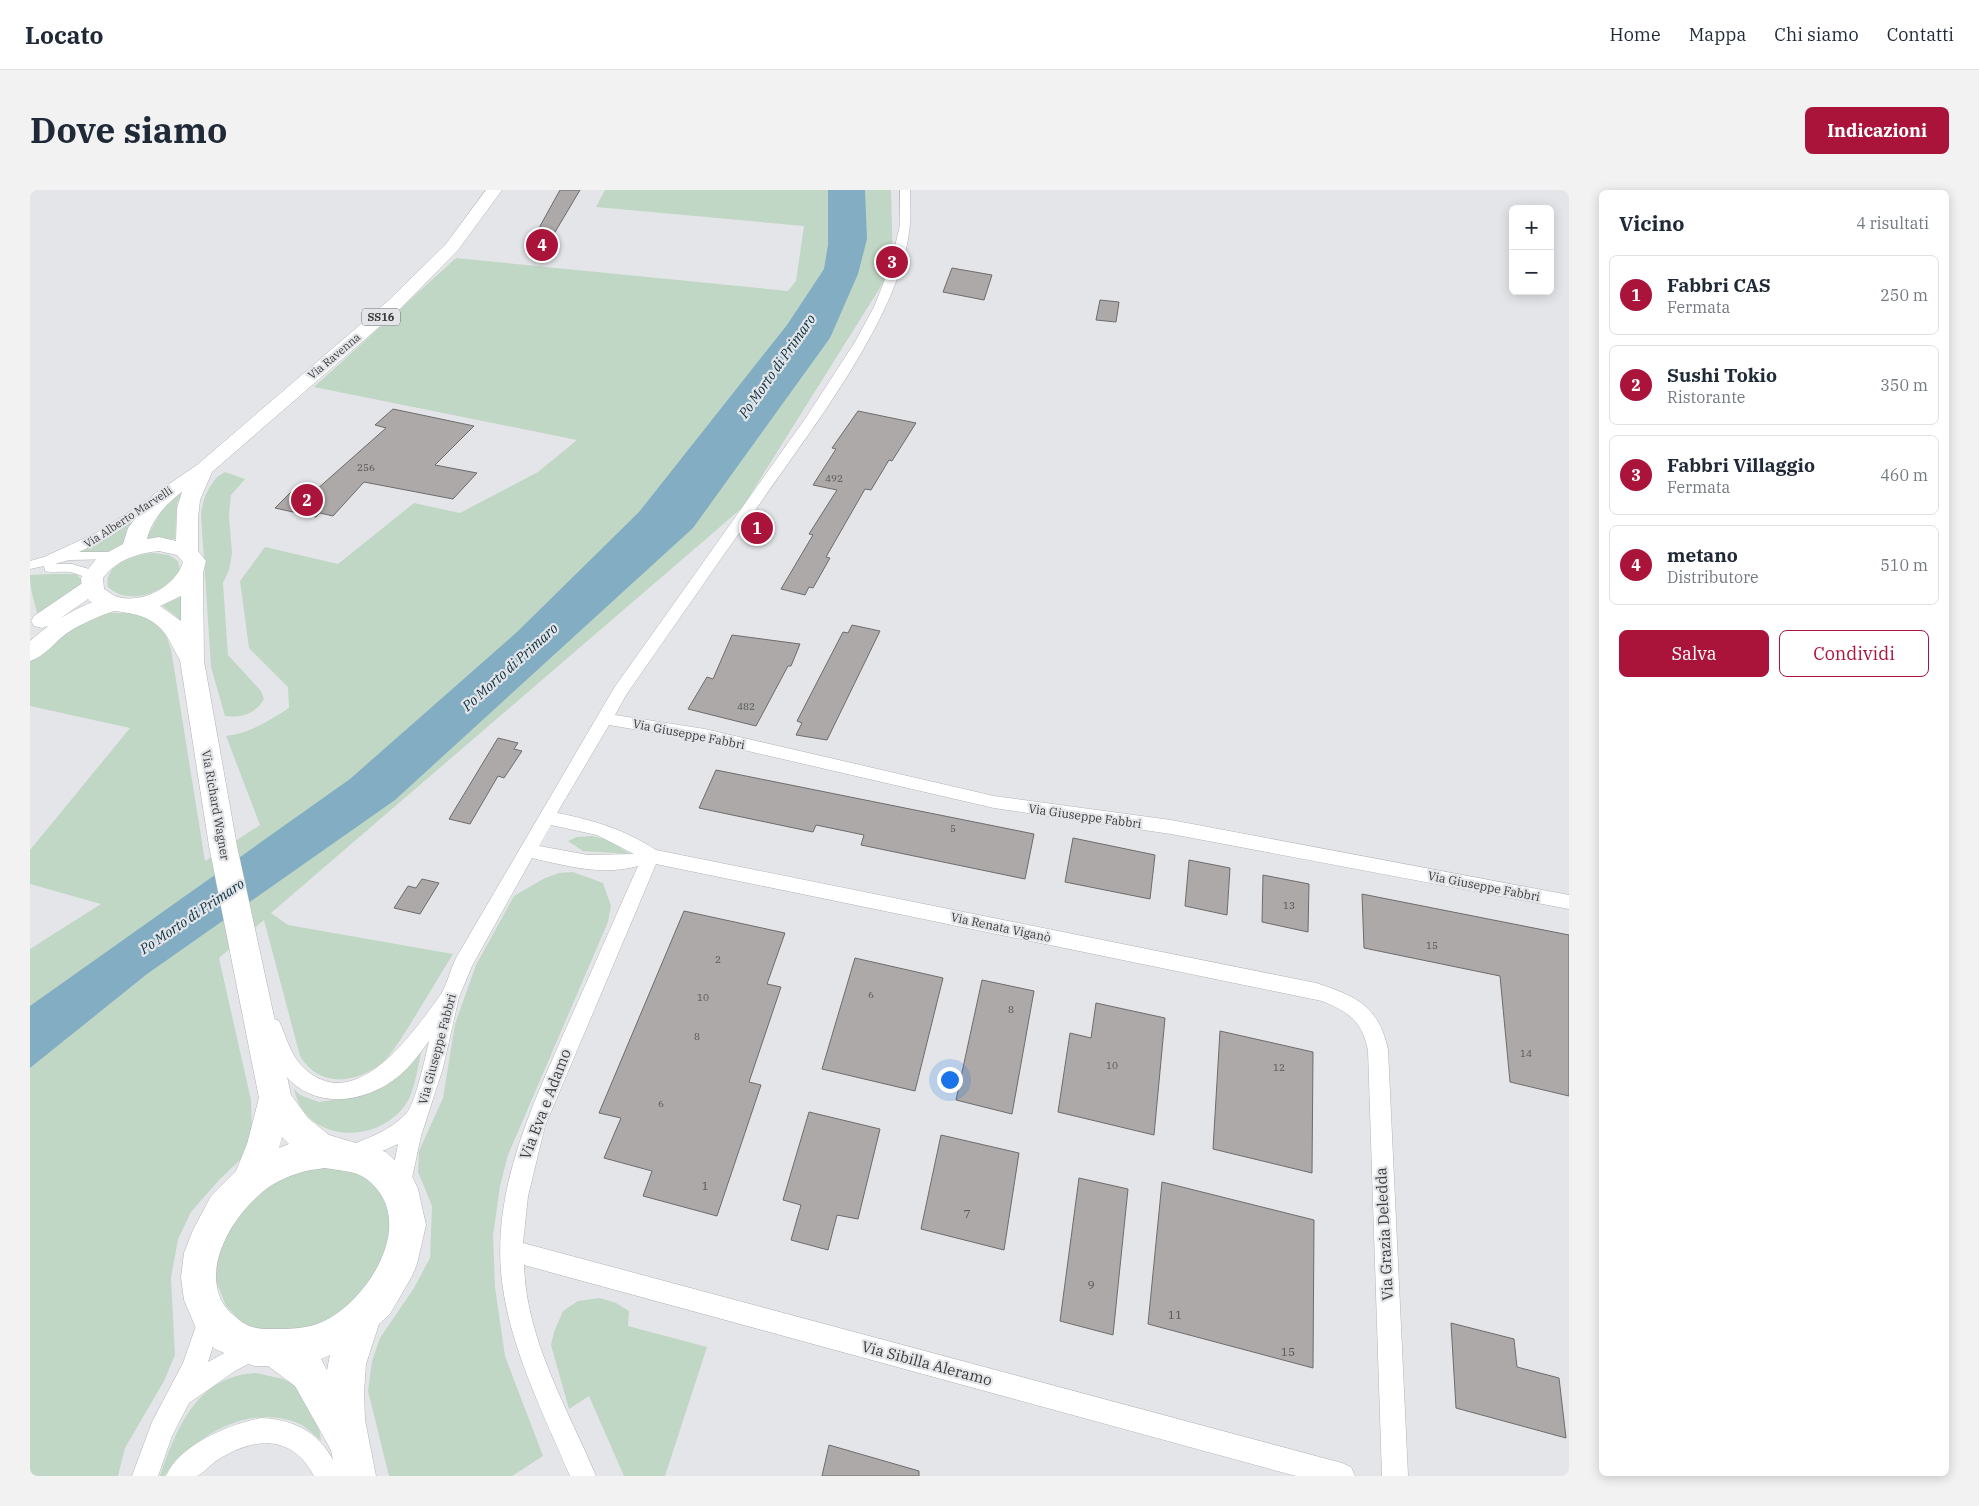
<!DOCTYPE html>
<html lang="it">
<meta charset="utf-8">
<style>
body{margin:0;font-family:"IBM Plex Serif",serif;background:#f2f2f3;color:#1f2937}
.controls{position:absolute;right:15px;top:15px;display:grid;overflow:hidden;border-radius:8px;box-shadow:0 2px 12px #0003}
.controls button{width:45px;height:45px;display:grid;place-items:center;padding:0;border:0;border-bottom:1px solid #e0e1e3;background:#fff;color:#1f2937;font:25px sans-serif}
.you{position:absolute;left:919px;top:889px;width:18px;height:18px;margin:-12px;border:4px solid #fff;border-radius:50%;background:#1a73e8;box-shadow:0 0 0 8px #1a73e833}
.badge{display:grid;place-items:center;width:32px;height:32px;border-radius:50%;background:#aa143b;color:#fff;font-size:16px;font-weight:700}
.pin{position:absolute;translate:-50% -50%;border:2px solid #fff;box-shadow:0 1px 5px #0006}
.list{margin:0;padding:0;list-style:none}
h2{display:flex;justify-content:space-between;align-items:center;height:65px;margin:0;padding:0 20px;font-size:21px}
h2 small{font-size:16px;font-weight:400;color:#747a83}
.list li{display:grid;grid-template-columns:32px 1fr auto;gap:15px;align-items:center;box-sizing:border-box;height:80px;margin:0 10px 10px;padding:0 10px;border:1px solid #e0e1e3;border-radius:8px}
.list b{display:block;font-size:19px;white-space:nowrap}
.list p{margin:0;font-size:16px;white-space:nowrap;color:#747a83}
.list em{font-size:16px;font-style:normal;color:#747a83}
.actions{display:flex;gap:10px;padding:15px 20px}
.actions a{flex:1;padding:11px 0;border:1px solid #aa143b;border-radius:8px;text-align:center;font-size:18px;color:#aa143b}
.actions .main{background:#aa143b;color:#fff}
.map{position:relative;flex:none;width:1539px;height:1286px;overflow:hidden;border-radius:8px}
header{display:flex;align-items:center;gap:30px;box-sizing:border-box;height:70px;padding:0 25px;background:#fff;border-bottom:1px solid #e0e1e3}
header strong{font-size:24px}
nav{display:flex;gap:28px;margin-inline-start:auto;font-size:18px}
.intro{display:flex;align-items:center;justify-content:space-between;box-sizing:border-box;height:120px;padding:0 30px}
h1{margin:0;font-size:35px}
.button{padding:12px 22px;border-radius:8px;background:#aa143b;color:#fff;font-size:18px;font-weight:700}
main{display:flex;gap:30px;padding:0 30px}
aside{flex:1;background:#fff;border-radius:8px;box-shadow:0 2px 12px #0003}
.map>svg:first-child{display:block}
.green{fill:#c0d7c5}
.water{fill:#82adc3}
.building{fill:#aca9a8;stroke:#6e6c6b}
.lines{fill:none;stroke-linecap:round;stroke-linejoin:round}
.street-casing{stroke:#b2b4b6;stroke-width:1}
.secondary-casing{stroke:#b2b4b6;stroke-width:1}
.primary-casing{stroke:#b2b4b6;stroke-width:1}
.street{fill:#fff;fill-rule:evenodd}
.secondary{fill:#fff;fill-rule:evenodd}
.primary{fill:#fff;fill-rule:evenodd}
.labels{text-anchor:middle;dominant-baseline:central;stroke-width:4.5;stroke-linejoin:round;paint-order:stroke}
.number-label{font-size:10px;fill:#565656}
.shield{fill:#e4e5e8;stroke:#6d6e6f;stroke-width:1}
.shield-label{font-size:11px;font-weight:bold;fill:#3a3b3b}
.far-street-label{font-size:11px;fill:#3a3b3b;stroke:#e4e5e8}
.street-label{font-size:12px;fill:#3a3b3b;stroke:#e4e5e8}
.near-number-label{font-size:12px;fill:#565656}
.water-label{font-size:14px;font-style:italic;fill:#083041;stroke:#e4e5e8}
.near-street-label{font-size:15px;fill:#3a3b3b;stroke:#e4e5e8}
</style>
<header>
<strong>Locato</strong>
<nav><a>Home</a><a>Mappa</a><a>Chi siamo</a><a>Contatti</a></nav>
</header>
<div class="intro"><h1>Dove siamo</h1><a class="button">Indicazioni</a></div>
<main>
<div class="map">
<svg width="1539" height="1286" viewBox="0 0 1539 1286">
<rect width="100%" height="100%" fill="#e4e5e8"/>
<g class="green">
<path d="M575,0H861L863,77L712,318L241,723L258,735L423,764C409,787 395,810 381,833C373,845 363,863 352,873C325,894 289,898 270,866L234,730L189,768L221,910L222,941L214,966L189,990L161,1022L148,1049L141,1088L145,1165L134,1191L95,1258L88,1286H0V759L71,714L0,694V660L100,538L0,516V472L23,448L73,423H106L119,427L134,439L141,459L175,671L230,635L196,546C220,543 239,531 259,518L258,497L219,458L210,391L235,357L308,374L384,313L430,323L508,282L547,250L284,197L426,68L758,101L766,91L774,36L566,17Z"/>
<path d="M195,282L215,289L201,305L199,326L202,363L199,380L193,393L198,465L231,501L234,509C225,524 212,528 195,526L181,477L171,324L174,309L179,298L187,287Z"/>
<path d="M161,291L147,313L145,349H116L132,320Z"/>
<path d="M104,330C101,337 98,345 94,352C85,366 59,362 45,363L73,350Z"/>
<path d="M124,363L139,365L148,371L150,380C137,402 99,417 78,397C72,374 107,364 124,363Z"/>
<path d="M20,384H46L53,391L51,396L8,427C5,412 0,402 0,385Z"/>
<path d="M153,402L157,440L147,427L130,414Z"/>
<path d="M562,646L578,650L600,664L553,661L538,651L547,647Z"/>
<path d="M543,682L573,693L581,716L578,732L478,965L470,996L463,1046L465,1097L475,1166L513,1266L482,1286H359L338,1201L342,1171L350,1148L384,1098L400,1068L402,1016L388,982L389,961L413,908L425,834L446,775L484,706L515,688L529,683Z"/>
<path d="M393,855C388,873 386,899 376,914C347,956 275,953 264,899L270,905L289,912L329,906Z"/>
<path d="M280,977L316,978L338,989L350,1000L360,1020L362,1047L334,1105L296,1133L262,1142L224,1138L210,1131L196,1116L186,1091V1067L208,1020L243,991Z"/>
<path d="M570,1108L586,1113L599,1121L598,1136L677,1157L635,1286H594L559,1206L539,1219L521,1155L524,1142L533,1121L548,1111Z"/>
<path d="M226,1183L253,1189L265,1195L289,1236L291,1251C282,1243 274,1234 262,1231C214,1215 162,1249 134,1286H130C147,1237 167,1186 226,1183Z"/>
</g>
<path class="water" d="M798,0H835L837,49L828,84L800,148L663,338L365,610L117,784L0,878V816L320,589L487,442L609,322L757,135L794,79L798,55Z"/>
<g class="building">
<path d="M530,0H550L512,64L499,56Z"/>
<path d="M922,78L962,85L954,110L913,102Z"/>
<path d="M1070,110L1089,112L1086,132L1066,130Z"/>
<path d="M363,219L444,236L405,275L447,283L423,309L334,292L303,326L290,323L286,327L245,318L267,296L286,300L356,238L345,235Z"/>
<path d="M828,221L886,233L862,271L859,270L841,300L835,299L796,367L800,368L783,398L779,397L775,405L751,399L783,345L779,344L807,300L783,295L806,259L802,258Z"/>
<path d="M822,435L850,441L797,550L766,545L772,533L767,531L813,442L818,443Z"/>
<path d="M702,445L770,454L761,476H758L726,536L658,519L677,487L683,489Z"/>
<path d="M468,548L488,553L484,559L492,561L474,588L468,586L440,634L419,629Z"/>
<path d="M686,580L1004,644L995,689L831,655L834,645L786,635L783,642L669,618Z"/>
<path d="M1043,648L1125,665L1120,709L1035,692Z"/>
<path d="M1159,670L1200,678L1197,725L1155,716Z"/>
<path d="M1233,685L1279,694L1278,742L1232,732Z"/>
<path d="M392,689L409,693L390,724L364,718L378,696L386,698Z"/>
<path d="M1332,704L1539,745V906L1480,892L1470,786L1334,758Z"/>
<path d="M654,721L755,743L737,794L751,797L719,892L731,895L687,1026L613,1006L622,981L574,968L591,928L569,923Z"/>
<path d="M825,768L913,788L885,901L792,879Z"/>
<path d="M952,790L1004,801L982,924L926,910Z"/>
<path d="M1066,813L1135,828L1124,945L1028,922L1040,843L1061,848Z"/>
<path d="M1190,841L1283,862L1282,983L1183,959Z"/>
<path d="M779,922L850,939L828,1029L807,1025L798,1060L761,1050L771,1015L753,1010Z"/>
<path d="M911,945L989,963L974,1060L891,1039Z"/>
<path d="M1049,988L1098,999L1083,1145L1030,1131Z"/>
<path d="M1132,992L1284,1030L1283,1178L1118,1134Z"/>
<path d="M1421,1133L1484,1149L1487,1177L1529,1188L1536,1248L1426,1218Z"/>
<path d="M799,1255L889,1281V1286H792Z"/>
</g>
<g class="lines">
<defs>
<g id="street">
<path d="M870,0H880C880,11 881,23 880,34C873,122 783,237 733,309C687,374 642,439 596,505L585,525L675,539L964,606L1141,630L1539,705V719L1141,644L964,618L675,551L579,535L527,623C564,630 595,640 626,660L1286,793C1326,806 1349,816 1358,860L1378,1286H1352L1338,860C1332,831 1319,822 1292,811L626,674L515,936L498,1006L493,1053L1312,1273L1321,1277L1325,1286H1266L494,1075C496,1150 538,1219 566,1286H540C515,1227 485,1168 474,1105C457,1009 500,921 537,836C561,783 584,730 608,676C572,686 537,676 502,668L442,776L429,807L413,878L391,946L378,1007L370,1010L362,1007L359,1000L368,954L323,974L315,971L312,964L315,957C337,949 359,941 376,924C385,915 396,865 399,851C390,863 381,876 369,886C336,913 285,921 255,885C244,872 238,853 232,837L235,831L242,828L249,831C256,846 260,863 271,875C323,930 382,844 409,807C417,796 420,780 426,768L584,498L775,229L825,152L844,117L861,74L870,35ZM521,635L567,645L604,664L558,665L509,656Z"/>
<path d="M136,298L141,299L143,302L141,305L78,348L49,362H85L92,366L90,369L39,370L25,374H42L69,382L71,385L69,388C59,391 50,384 40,382C32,381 23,383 15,381L14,376L0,379V371L14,367L68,342Z"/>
<path d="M180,1115L188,1119L192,1127L178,1172L227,1145L235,1149L239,1157L235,1165L205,1181L159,1213L142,1246L128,1286H102L122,1232L153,1173L172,1119Z"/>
<path d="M231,1228C273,1230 295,1248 311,1286H284C262,1244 225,1247 189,1269C182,1273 175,1282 167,1286C160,1286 144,1286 136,1286C150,1254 200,1234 231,1228Z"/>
</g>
<path id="secondary" d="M61,391L68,392L71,397L68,402L28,430C44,420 72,404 90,409L94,414L90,419C72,425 54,432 37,443C25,452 14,467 0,471V451L18,436L12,438L4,436L1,431L4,426L54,392Z"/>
<path id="primary" d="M456,0H472L428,60L371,118L182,282L170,310L168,328V361L176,371L173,383L174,471L207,656L261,905L278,928L299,945L356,962L383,988L388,999L396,1035L387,1074L382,1086L360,1124L349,1134L336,1174L334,1202L335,1230L346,1286H306L301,1260L265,1196L238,1176H224L185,1159L168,1143L154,1110L151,1087L154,1063L163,1040L181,1006L206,981L217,954L229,908L179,656L150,470C141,456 138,442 123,432C97,414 53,431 51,388L67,368L93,354L98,338L123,305L167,275L359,110L416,54ZM152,302L147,318L146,351L129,347L117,349C122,329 136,314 152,302ZM129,361L147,365L153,372C146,396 113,414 88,407C83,406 78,401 74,399L73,388C86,370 108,363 129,361ZM151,406V431L130,416ZM252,947L259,954L249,958ZM295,978C306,980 326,981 335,988C388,1026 344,1102 300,1128C283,1138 265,1139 246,1139C231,1139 218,1139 207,1128C202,1124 197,1120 194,1115C169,1075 208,1017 242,995C258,985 276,980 295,978ZM300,1165L297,1180L291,1169Z"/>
</defs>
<use href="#street" class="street-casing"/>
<use href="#secondary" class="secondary-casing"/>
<use href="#primary" class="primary-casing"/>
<use href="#street" class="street"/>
<use href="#secondary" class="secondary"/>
<use href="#primary" class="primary"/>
</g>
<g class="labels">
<g class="number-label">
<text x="336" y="277">256</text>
<text x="804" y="288">492</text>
<text x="716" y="516">482</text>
<text x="923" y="638">5</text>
<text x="1259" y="715">13</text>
<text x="1402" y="755">15</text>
<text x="688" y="769">2</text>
<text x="841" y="804">6</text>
<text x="673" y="807">10</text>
<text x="981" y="819">8</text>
<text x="667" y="846">8</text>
<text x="1496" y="863">14</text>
<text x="1082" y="875">10</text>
<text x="1249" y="877">12</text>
<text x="631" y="913">6</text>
</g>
<rect class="shield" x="332" y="118.5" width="38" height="17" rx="4"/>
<g class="shield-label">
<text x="351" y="127">SS16</text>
</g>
<g class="far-street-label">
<text transform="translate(304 166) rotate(-40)">Via Ravenna</text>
<text transform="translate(98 327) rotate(-33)">Via Alberto Marvelli</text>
</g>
<g class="street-label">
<text transform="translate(659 544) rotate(11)">Via Giuseppe Fabbri</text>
<text transform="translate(186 615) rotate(80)">Via Richard Wagner</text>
<text transform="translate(1055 626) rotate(8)">Via Giuseppe Fabbri</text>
<text transform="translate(1454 696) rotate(11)">Via Giuseppe Fabbri</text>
<text transform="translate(971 737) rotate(12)">Via Renata Viganò</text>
<text transform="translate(407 859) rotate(-75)">Via Giuseppe Fabbri</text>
</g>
<g class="near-number-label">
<text x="675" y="995">1</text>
<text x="937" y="1023">7</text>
<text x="1061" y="1094">9</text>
<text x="1145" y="1124">11</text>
<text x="1258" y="1161">15</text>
</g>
<g class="water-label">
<text transform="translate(747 176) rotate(-55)">Po Morto di Primaro</text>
<text transform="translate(480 477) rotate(-42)">Po Morto di Primaro</text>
<text transform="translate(162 726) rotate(-34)">Po Morto di Primaro</text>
</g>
<g class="near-street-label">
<text transform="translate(515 914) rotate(-69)">Via Eva e Adamo</text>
<text transform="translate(1354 1044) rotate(-93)">Via Grazia Deledda</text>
<text transform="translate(897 1173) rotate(15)">Via Sibilla Aleramo</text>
</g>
</g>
</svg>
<div class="controls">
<button>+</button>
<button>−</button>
</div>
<div class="you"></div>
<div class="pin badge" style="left:727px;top:338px">1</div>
<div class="pin badge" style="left:277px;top:310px">2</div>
<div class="pin badge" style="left:862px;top:72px">3</div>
<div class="pin badge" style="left:512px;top:55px">4</div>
</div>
<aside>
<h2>Vicino<small>4 risultati</small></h2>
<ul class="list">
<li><span class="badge">1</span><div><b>Fabbri CAS</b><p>Fermata</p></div><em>250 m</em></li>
<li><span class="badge">2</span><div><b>Sushi Tokio</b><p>Ristorante</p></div><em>350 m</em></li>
<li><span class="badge">3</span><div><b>Fabbri Villaggio</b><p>Fermata</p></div><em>460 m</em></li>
<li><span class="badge">4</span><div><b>metano</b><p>Distributore</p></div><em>510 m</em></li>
</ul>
<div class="actions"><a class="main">Salva</a><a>Condividi</a></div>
</aside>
</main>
